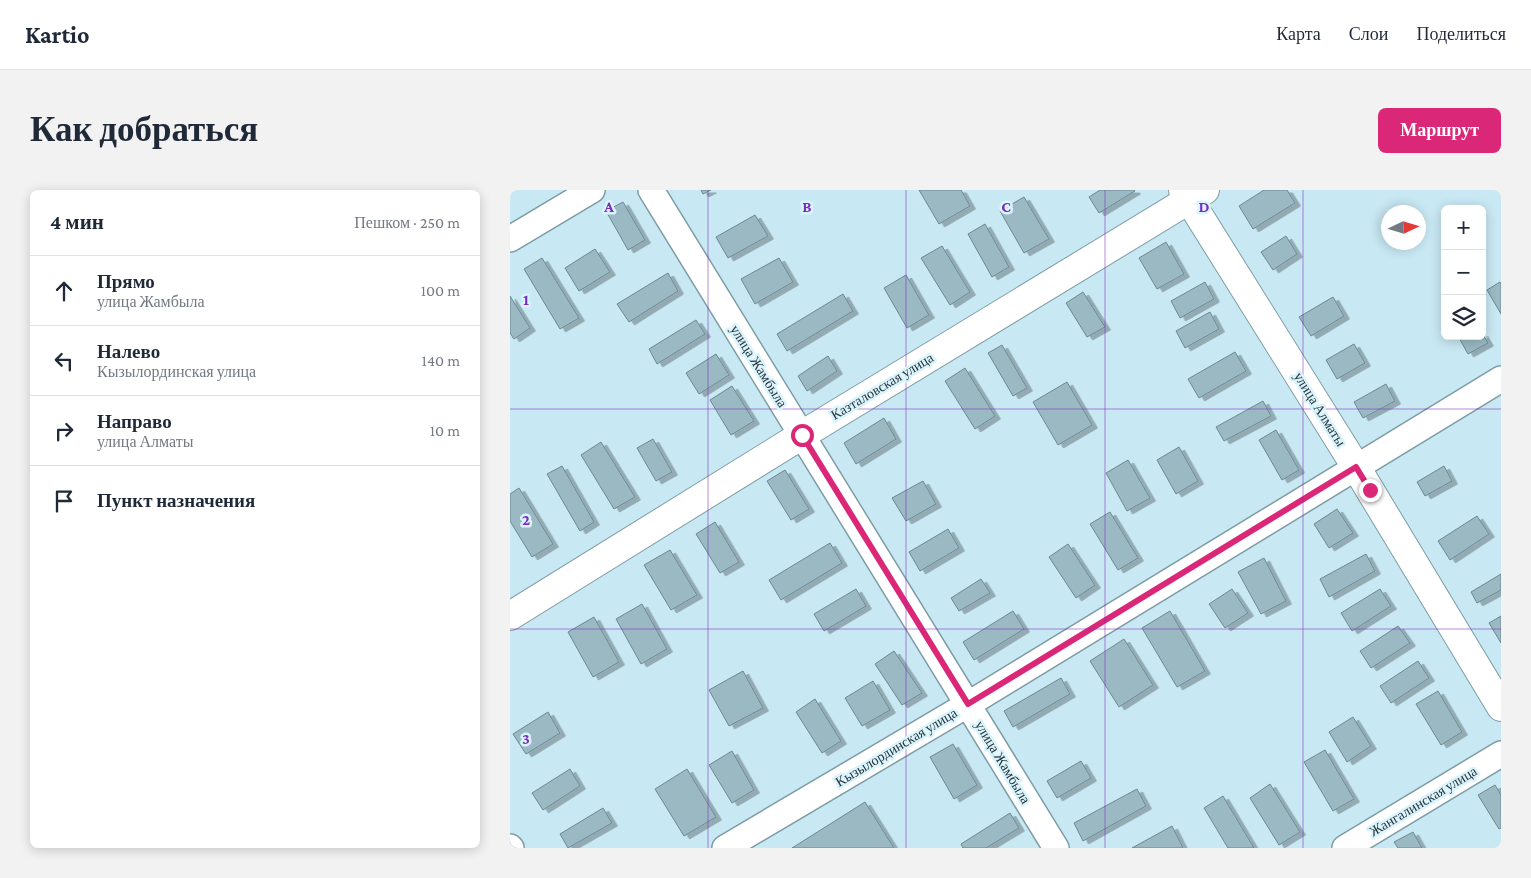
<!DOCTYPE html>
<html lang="ru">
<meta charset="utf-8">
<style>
body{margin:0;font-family:"Crimson Pro",serif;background:#f2f2f3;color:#1f2937}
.controls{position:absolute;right:15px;top:15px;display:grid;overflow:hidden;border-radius:8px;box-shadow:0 2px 12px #0003}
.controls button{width:45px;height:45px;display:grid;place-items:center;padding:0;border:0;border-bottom:1px solid #e0e1e3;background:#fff;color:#1f2937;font:25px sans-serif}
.compass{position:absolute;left:871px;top:15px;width:45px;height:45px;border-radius:50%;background:#fff;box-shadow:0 2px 12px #0003;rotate:86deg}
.stop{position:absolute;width:15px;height:15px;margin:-11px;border:4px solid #db2777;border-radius:50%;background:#fff}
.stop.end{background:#db2777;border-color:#fff;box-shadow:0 1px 5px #0008}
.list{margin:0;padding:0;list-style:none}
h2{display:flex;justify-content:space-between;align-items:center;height:65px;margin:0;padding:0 20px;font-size:21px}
h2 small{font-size:16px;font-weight:400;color:#747a83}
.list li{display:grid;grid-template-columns:32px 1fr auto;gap:15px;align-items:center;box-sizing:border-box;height:70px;padding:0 20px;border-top:1px solid #e0e1e3}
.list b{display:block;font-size:19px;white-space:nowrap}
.list p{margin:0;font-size:16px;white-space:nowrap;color:#747a83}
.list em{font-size:16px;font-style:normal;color:#747a83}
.icon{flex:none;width:28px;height:28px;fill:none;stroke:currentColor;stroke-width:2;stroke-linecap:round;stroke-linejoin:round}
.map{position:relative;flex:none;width:991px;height:658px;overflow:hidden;border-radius:8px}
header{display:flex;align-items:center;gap:30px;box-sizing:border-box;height:70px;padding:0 25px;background:#fff;border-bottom:1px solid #e0e1e3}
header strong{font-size:24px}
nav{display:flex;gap:28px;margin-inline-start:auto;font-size:18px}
.intro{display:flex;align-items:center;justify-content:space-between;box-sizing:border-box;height:120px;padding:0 30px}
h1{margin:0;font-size:35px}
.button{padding:12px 22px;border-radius:8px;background:#db2777;color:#fff;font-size:18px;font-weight:700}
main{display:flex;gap:30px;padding:0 30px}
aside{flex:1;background:#fff;border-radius:8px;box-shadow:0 2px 12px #0003}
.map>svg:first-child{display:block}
.building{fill:#9ab9c3;stroke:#6b8992;filter:url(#shadow)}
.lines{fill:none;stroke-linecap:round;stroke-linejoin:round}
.minor-casing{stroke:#7e9ca6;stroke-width:28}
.tertiary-casing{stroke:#7e9ca6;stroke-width:30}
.minor{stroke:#fff;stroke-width:25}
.tertiary{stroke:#fff;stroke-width:28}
.route{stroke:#db2777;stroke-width:6}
.grid{fill:none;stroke:#7b2cbf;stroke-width:1;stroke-opacity:0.55}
.labels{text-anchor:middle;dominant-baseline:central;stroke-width:5;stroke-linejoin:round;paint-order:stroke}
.street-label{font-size:14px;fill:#293539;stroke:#daf4fd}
.grid-label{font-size:16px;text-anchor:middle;font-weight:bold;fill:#7b2cbf;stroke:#daf4fd;stroke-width:5;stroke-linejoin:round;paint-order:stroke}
</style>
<header>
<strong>Kartio</strong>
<nav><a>Карта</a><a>Слои</a><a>Поделиться</a></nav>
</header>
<div class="intro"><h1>Как добраться</h1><a class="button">Маршрут</a></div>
<main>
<aside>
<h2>4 мин<small>Пешком · 250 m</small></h2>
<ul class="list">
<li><svg class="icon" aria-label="ahead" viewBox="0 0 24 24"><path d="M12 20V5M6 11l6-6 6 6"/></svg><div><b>Прямо</b><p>улица Жамбыла</p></div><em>100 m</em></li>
<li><svg class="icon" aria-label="left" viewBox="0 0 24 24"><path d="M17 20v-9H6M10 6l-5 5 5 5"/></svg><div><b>Налево</b><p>Кызылординская улица</p></div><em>140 m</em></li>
<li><svg class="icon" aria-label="right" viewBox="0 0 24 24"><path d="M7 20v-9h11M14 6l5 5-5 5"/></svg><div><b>Направо</b><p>улица Алматы</p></div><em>10 m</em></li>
<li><svg class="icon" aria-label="arrive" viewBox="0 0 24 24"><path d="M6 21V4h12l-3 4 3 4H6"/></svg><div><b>Пункт назначения</b></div></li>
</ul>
</aside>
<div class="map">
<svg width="991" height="658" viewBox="0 0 991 658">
<defs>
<filter id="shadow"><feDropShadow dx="5.5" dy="3" stdDeviation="0" flood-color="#0004"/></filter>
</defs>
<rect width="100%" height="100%" fill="#c8e8f3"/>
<g class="building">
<path d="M191,0H201L193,4Z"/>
<path d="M409,0H451L460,16L429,34Z"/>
<path d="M590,0H624L625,1L589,23L579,7Z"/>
<path d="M754,0H777L785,13L743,39L729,16Z"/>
<path d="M514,7L539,49L514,63L490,21Z"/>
<path d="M113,12L135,50L118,60L96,21Z"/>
<path d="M245,25L258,46L218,68L206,47Z"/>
<path d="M475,34L499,77L482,87L458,44Z"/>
<path d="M776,46L787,64L763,80L751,62Z"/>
<path d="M656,52L674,84L647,99L629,68Z"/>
<path d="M432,56L460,102L440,115L411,68Z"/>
<path d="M85,59L100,82L69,101L55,78Z"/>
<path d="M32,68L69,128L50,139L14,79Z"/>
<path d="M269,68L283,92L245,114L231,89Z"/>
<path d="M158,83L168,101L119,132L107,114Z"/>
<path d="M396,85L419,125L397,138L374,98Z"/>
<path d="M695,92L704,109L670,128L661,111Z"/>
<path d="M990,92L991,94V124L977,100Z"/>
<path d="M573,102L595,137L577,147L556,113Z"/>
<path d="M333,104L343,121L277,161L267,144Z"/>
<path d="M0,106L20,138L4,149L0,143Z"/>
<path d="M823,107L834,126L801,146L789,127Z"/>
<path d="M700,122L709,139L675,158L666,141Z"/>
<path d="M186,130L195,144L147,174L139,159Z"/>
<path d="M972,143L978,153L958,164L948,146H972Z"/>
<path d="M844,154L855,173L827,189L816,170Z"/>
<path d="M492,155L517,198L503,206L478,163Z"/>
<path d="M725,162L736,181L689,208L678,189Z"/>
<path d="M206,164L219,185L189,204L176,183Z"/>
<path d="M318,166L327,181L297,201L288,186Z"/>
<path d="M455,178L485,226L465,239L435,191Z"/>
<path d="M557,192L582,235L548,255L523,212Z"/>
<path d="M876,194L885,211L853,228L844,212Z"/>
<path d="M222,196L244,231L221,245L200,210Z"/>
<path d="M753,211L761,226L714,251L706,237Z"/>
<path d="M374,228L386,249L346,274L334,253Z"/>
<path d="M766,240L789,280L772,290L749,250Z"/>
<path d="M143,249L162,282L146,291L127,258Z"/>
<path d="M91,252L125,307L104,319L71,265Z"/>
<path d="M669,257L688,291L666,304L647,270Z"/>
<path d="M618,270L640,308L617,321L596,283Z"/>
<path d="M52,276L84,332L70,341L37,284Z"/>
<path d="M934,276L942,291L915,306L907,292Z"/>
<path d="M275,280L299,319L281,330L257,291Z"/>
<path d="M413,291L426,314L396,331L382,308Z"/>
<path d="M9,298L43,354L22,367L0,331V304Z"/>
<path d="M827,319L843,343L819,358L804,334Z"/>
<path d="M600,322L628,368L608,380L580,334Z"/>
<path d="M967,326L979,344L940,370L928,351Z"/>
<path d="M205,332L229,372L210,383L186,344Z"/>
<path d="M438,339L449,358L410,381L399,362Z"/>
<path d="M320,353L332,373L271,410L259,390Z"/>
<path d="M558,354L585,395L566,408L539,367Z"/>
<path d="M160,360L187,405L161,420L134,375Z"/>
<path d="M856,364L865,381L819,407L810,389Z"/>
<path d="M754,368L776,411L751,424L728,382Z"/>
<path d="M991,384V400L967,413L961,402Z"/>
<path d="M471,389L480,403L449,421L441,408Z"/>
<path d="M346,399L356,416L314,441L304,424Z"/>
<path d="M722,399L738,423L715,438L699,414Z"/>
<path d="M870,399L881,416L842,441L831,423Z"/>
<path d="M132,414L157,459L131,474L106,429Z"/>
<path d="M503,421L514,439L464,470L453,452Z"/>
<path d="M660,421L695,481L667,497L632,438Z"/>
<path d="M991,426V453L979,433Z"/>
<path d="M84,427L109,472L83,487L58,442Z"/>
<path d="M888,436L900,453L861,478L850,461Z"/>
<path d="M614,449L643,495L609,517L580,471Z"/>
<path d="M384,461L412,503L392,515L365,474Z"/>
<path d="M908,471L919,488L881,513L870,496Z"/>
<path d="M233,481L253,518L219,536L199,500Z"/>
<path d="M551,488L560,504L503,537L494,521Z"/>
<path d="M363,491L380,520L352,536L335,508Z"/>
<path d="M928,501L952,542L931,555L906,514Z"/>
<path d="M305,509L331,551L312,563L286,522Z"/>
<path d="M38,522L50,543L16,564L3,544Z"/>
<path d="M843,527L861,556L837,572L819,542Z"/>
<path d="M443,554L467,595L444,609L420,567Z"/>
<path d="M815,560L844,609L823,621L794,572Z"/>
<path d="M222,561L244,600L222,613L199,575Z"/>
<path d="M571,571L581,588L547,608L537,591Z"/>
<path d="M60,579L70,596L33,620L22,603Z"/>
<path d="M177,579L206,627L174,646L145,599Z"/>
<path d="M760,594L790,642L769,655L740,608Z"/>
<path d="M985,595L991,605V638L989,639L968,605Z"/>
<path d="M627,599L636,616L573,651L564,633Z"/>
<path d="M713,606L744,658H718L694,618Z"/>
<path d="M355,612L384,658H282Z"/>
<path d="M93,618L102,633L58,658L50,644Z"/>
<path d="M500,623L509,638L476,658H453L451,654Z"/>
<path d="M662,636L673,658H622Z"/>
<path d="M903,642L912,658H888L884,652Z"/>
</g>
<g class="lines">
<defs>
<g id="minor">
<path d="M141,0L546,658"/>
<path d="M0,49L82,0"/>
<path d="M0,657L1,658"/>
<path d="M215,658L462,512L991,189"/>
<path d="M835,658L991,564"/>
</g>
<g id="tertiary">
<path d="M673,0L846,277L991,517"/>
<path d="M0,426L292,245L695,0"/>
</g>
</defs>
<use href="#minor" class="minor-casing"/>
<use href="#tertiary" class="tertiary-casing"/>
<use href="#minor" class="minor"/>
<use href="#tertiary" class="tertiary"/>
</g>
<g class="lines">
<path class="route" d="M292,245L458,514L846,277L860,300"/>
</g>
<path class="grid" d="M198,0V658M396,0V658M595,0V658M793,0V658M0,219H991M0,439H991"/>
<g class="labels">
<g class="street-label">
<text transform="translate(249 176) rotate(58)">улица Жамбыла</text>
<text transform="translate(372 196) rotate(-31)">Казталовская улица</text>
<text transform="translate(810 219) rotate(58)">улица Алматы</text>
<text transform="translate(386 557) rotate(-31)">Кызылординская улица</text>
<text transform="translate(493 572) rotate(59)">улица Жамбыла</text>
<text transform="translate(913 611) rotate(-31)">Жангалинская улица</text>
</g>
</g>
<g class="grid-label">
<text x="99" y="22">A</text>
<text x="297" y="22">B</text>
<text x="496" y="22">C</text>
<text x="694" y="22">D</text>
<text x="16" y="115">1</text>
<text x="16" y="335">2</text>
<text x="16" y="554">3</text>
</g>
</svg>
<div class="controls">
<button>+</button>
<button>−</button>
<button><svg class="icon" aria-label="layers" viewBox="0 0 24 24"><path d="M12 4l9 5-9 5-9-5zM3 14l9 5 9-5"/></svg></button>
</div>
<svg class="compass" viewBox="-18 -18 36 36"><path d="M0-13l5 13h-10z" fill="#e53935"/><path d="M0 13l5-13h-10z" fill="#747a83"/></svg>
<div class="stop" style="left:292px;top:245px"></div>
<div class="stop end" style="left:860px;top:300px"></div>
</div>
</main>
